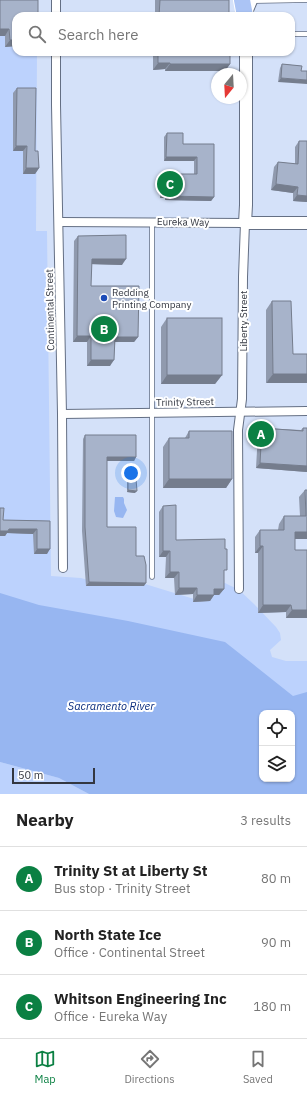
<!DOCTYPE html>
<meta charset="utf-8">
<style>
body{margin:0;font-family:"IBM Plex Sans",sans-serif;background:#f6f6f6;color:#222}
.controls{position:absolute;right:12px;bottom:12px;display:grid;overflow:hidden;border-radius:8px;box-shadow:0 1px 3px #0004}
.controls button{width:36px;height:36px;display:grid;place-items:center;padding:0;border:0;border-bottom:1px solid #e0e0e0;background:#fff;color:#222;font:20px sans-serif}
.compass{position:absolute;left:211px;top:68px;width:36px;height:36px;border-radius:50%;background:#fff;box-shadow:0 1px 3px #0004;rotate:198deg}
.scale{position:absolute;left:12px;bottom:10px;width:83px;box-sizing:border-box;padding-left:4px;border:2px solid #333741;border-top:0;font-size:11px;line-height:14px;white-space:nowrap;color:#333741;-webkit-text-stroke:3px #fff;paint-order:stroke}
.you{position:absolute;left:131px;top:473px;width:14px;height:14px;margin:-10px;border:3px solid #fff;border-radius:50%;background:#1a73e8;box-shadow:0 0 0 6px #1a73e833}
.badge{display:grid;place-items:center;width:26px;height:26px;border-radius:50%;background:#0b8043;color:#fff;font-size:13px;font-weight:700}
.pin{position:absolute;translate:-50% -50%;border:2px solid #fff;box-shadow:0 1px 4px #0006}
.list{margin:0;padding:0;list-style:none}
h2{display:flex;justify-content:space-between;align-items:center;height:52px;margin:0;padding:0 16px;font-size:17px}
h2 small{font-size:13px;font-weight:400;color:#767676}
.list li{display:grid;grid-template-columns:26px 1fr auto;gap:12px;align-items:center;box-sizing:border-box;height:64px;padding:0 16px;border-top:1px solid #e0e0e0}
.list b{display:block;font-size:15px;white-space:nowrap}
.list p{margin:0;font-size:13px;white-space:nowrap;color:#767676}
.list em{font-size:13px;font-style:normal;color:#767676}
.icon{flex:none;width:22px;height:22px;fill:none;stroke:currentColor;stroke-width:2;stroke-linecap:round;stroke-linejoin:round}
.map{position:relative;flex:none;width:307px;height:794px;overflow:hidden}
.search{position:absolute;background:#fff;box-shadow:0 1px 3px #0004;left:12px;right:12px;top:12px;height:44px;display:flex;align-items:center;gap:10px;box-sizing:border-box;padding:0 14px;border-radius:12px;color:#767676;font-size:15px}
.sheet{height:244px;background:#fff}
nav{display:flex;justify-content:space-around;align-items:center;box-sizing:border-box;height:56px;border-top:1px solid #e0e0e0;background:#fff;font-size:11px;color:#767676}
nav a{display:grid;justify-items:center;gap:2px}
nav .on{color:#0b8043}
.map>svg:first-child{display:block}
.green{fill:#bcd2fd}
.water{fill:#97b6f1;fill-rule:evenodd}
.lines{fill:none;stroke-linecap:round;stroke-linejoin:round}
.lane-casing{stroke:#646f84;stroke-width:5.5}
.street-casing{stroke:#646f84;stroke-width:10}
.secondary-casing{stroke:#646f84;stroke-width:14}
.highway-casing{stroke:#fff;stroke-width:18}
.lane{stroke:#fff;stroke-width:4}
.street{stroke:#fff;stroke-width:8}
.secondary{stroke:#fff;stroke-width:12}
.highway{stroke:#abc4f5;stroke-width:16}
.wall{fill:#909aae}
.shaded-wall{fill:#757d8d}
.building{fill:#a7b3ca;stroke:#757d8d}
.poi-dot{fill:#1c4bb8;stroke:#fff;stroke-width:1.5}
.labels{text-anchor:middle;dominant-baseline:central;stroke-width:4;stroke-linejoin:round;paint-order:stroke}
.street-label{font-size:10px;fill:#333741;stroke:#fff}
.poi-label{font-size:10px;fill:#333741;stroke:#fff;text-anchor:start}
.water-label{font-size:11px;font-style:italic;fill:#082b7e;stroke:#fff}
</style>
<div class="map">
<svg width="307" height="794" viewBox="0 0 307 794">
<rect width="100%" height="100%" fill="#d4e1f9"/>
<g class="green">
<path d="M0,0L16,16V52H37L36,231H47L51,576L81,578L108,586L145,584L194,599L218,585L225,583L231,586L238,589L254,604L276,627L280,633L281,640L270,650L272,657L286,661H307V701L298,702L0,602Z"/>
<path d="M0,762L59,778L89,794H0Z"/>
</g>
<g class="water">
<path d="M115,497H123L124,499V503L127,510L123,518L116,517L114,511Z"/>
<path d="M0,593L39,605L128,621L225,642L293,696L307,692V794H89L59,778L0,762ZM262,713H292V779H262Z"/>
</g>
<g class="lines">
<defs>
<g id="lane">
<path d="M253,1L307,0"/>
<path d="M291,34H307"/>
<path d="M152,222V577"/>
</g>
<g id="street">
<path d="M247,15L253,1"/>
<path d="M56,16V0"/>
<path d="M56,52V105L62,414L63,568"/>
<path d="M59,222L245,223L243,277L242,399L238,430L239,589"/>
<path d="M62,414L307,411"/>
</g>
<path id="secondary" d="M246,52V205L245,223H307"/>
<path id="highway" d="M242,0L245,16"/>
</defs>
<use href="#lane" class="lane-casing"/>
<use href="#street" class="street-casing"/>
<use href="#secondary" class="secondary-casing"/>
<use href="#highway" class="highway-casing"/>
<use href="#lane" class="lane"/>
<use href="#street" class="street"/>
<use href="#secondary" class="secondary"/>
<use href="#highway" class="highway"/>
</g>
<g class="wall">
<path d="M0,0L16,46L5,47V36Z"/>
<rect x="155" y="0" width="74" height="16"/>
<path d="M153,52H230V64L225,71H165V69L153,70Z"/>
<path d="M282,64L302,66L278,82L280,68Z"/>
<path d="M17,88L35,151L39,168L35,174H23V151H13V93Z"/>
<path d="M167,133L183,144H214V197L211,201L165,200V198H160V177L163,174H194V161H164V137Z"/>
<path d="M299,141L307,202L293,201V193L271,190L274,167L278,162L295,164V147Z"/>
<path d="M78,236L122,265L91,264V286L138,337L134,342H115L110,366H87V342H73L74,241Z"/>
<path d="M272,301L293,354L266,383V310Z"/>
<path d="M167,318L222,375L215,384H161V327Z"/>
<path d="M262,428L301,430L303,428H307V472L256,468L258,433Z"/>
<path d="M189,431L232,479L226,488H163V447L169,438H185Z"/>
<path d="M85,435L136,457L134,461H107V527L136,556L144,586H86L82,531L83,439Z"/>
<path d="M128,479L135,493L127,492V481Z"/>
<path d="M305,490L307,539H295V550L307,618H286V612L258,613V553H255V537L260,530H278L279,524L284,516H300L299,497Z"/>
<path d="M163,506L176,540L224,574V589L219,595H214L210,601L193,602V594L175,595L174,578H165L166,557H159V512Z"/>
<path d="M0,508L3,520L50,521L47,554H34L33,534L7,533L5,536H0Z"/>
</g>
<g class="shaded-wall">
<path d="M0,29H9L5,36H0Z"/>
<path d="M10,40H16V46L5,47Z"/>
<path d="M158,63H170L165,69L153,70Z"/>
<path d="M170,64H230L225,71H165Z"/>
<path d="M281,78L307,80V84L278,82Z"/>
<path d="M16,146H27L23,151H13Z"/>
<path d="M166,157H197L194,161H164Z"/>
<path d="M26,168H39L35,174H23Z"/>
<path d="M276,184L298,187L293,193L271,190Z"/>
<path d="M163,194L167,195L165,198H160Z"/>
<path d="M297,195L307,196V202L293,201Z"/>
<path d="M168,196L214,197L211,201L165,200Z"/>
<path d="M92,259H126L122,265L88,264Z"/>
<path d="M77,336H91L87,342H73Z"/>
<path d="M115,337H138L134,342H111Z"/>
<path d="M91,360H114L110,366H87Z"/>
<path d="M273,374H307V383H266Z"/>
<path d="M167,375H222L215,384H161Z"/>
<path d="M107,457H136L134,461H105Z"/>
<path d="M260,463L307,466V472L256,468Z"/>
<path d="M169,479H232L226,488H163Z"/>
<path d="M128,490L137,491L135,493L127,492Z"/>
<path d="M9,529H37L33,534L7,533L5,536H0V531Z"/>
<path d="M295,532H307V539H290Z"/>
<path d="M260,546H263L258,553H255Z"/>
<path d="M37,549H50L47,554H34Z"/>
<path d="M163,551H170L166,557H159Z"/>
<path d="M170,572H179L174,578H165Z"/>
<path d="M89,582L146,583L144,586H86Z"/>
<path d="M179,588H197L193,594L175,595Z"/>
<path d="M214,589H224L219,595H214L210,601L193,602L197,595Z"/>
<path d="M263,605H291L286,612L258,613Z"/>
<path d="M292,610H307V618H286Z"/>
</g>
<g class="building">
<path d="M0,0H38V16H16V40H10L9,29H0Z"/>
<path d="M160,0H229V16H159Z"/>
<path d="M158,52H230V64H170V63H158Z"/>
<path d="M282,64L302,66L301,71H307V80L281,78Z"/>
<path d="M17,88H36L35,151H38L39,168H26L27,146H16Z"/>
<path d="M167,133H183V144H214V197L168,196L167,195L163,194V174H197V157H166Z"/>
<path d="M299,141H307V196L297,195L298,187L276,184L278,162L298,164Z"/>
<path d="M126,235V259H92L91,286H139L138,337H115L114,360H91V336H77L78,236Z"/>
<path d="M272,301H291L293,354H307V374H273Z"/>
<rect x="167" y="318" width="55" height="57"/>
<path d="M262,428L303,431V428H307V466L260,463Z"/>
<path d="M189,431H232V479H169V438H189Z"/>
<path d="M85,435H136V457H107V527H136V556H144L146,565V583L89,582L85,527Z"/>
<path d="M128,479H136L137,491L128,490Z"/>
<path d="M305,490H307V532H295V550H307V610H292L291,605H263V546H260V530H284V516H306Z"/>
<path d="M176,505V540L225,539V549H227V570H224V589H214V595H197V588H179V572H170V551H163V506Z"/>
<path d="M0,508H4L3,520L50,521V549H37V529H9L8,531H0Z"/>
</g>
<circle class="poi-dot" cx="104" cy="298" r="4"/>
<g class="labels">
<g class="street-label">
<text transform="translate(183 222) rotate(1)">Eureka Way</text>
<text transform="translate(50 310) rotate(-91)">Continental Street</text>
<text transform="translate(243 321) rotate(-90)">Liberty Street</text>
<text transform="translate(185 402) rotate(-1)">Trinity Street</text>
</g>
<g class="poi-label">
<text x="112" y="292">Redding<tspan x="112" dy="12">Printing Company</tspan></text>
</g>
<g class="water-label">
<text x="111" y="706">Sacramento River</text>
</g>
</g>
</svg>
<div class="controls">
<button><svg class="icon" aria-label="locate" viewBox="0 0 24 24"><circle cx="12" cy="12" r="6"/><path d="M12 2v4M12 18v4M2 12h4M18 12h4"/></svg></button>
<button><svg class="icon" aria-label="layers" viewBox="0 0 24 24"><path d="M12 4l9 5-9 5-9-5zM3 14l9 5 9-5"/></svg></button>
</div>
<svg class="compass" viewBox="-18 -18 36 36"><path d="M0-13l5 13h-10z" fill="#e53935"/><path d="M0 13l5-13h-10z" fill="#767676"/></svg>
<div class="scale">50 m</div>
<div class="you"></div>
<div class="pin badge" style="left:261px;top:434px">A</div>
<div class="pin badge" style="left:104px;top:329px">B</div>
<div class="pin badge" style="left:170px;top:184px">C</div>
<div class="search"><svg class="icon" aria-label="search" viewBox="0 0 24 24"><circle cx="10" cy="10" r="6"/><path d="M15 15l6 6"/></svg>Search here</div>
</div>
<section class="sheet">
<h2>Nearby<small>3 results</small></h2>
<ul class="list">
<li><span class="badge">A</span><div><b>Trinity St at Liberty St</b><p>Bus stop · Trinity Street</p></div><em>80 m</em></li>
<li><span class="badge">B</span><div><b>North State Ice</b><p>Office · Continental Street</p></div><em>90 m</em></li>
<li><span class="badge">C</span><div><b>Whitson Engineering Inc</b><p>Office · Eureka Way</p></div><em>180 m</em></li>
</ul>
</section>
<nav>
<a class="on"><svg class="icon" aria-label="map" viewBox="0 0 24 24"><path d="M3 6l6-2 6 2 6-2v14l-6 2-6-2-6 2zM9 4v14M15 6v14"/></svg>Map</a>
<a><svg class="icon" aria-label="directions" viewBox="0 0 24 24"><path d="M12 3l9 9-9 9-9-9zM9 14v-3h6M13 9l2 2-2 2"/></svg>Directions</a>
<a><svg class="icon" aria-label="saved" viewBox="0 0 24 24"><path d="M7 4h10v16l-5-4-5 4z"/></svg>Saved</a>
</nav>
